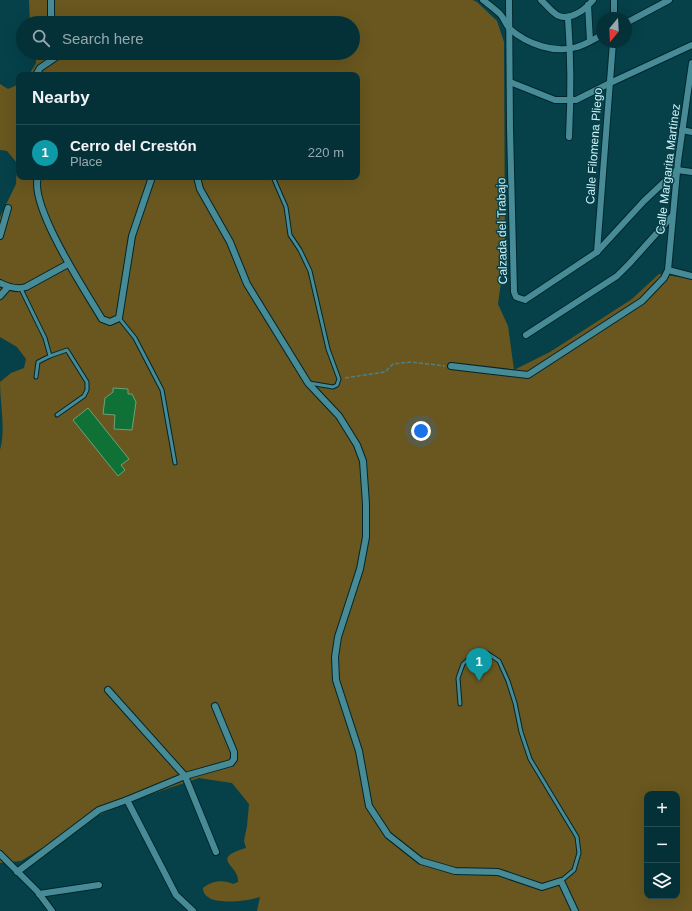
<!DOCTYPE html>
<meta charset="utf-8">
<style>
body{margin:0;font-family:Arial,sans-serif;background:#0d3940;color:#f1f3f6}
.controls{position:absolute;right:12px;bottom:12px;display:grid;overflow:hidden;border-radius:8px;box-shadow:0 4px 16px #0002}
.controls button{width:36px;height:36px;display:grid;place-items:center;padding:0;border:0;border-bottom:1px solid #254c53;background:#043138;color:#f1f3f6;font:20px sans-serif}
.compass{position:absolute;left:596px;top:12px;width:36px;height:36px;border-radius:50%;background:#043138;box-shadow:0 4px 16px #0002;rotate:198deg}
.you{position:absolute;left:421px;top:431px;width:14px;height:14px;margin:-10px;border:3px solid #fff;border-radius:50%;background:#1a73e8;box-shadow:0 0 0 6px #1a73e833}
.badge{display:grid;place-items:center;width:26px;height:26px;border-radius:50%;background:#f59d8d;color:#fff;font-size:13px;font-weight:700}
.pin{position:absolute;translate:-50% -33px;filter:drop-shadow(0 1px 2px #0008)}
.pin::after{content:'';position:absolute;top:21px;width:14px;height:12px;background:inherit;clip-path:polygon(0 0,100% 0,50% 100%)}
.list{margin:0;padding:0;list-style:none}
h2{display:flex;justify-content:space-between;align-items:center;height:52px;margin:0;padding:0 16px;font-size:17px}
h2 small{font-size:13px;font-weight:400;color:#97a9ae}
.list li{display:grid;grid-template-columns:26px 1fr auto;gap:12px;align-items:center;box-sizing:border-box;height:56px;padding:0 16px;border-top:1px solid #254c53}
.list b{display:block;font-size:15px;white-space:nowrap}
.list p{margin:0;font-size:13px;white-space:nowrap;color:#97a9ae}
.list em{font-size:13px;font-style:normal;color:#97a9ae}
.icon{flex:none;width:22px;height:22px;fill:none;stroke:currentColor;stroke-width:2;stroke-linecap:round;stroke-linejoin:round}
.map{position:relative;flex:none;width:692px;height:911px;overflow:hidden}
.search{position:absolute;background:#043138;box-shadow:0 4px 16px #0002;left:16px;top:16px;width:344px;height:44px;display:flex;align-items:center;gap:10px;box-sizing:border-box;padding:0 14px;border-radius:22px;color:#97a9ae;font-size:15px}
.panel{position:absolute;background:#043138;box-shadow:0 4px 16px #0002;left:16px;top:72px;width:344px;height:108px;border-radius:8px}
.map>svg:first-child{display:block}
.green{fill:#69571f;fill-rule:evenodd}
.building{fill:#107136;stroke:#729e7b}
.lines{fill:none;stroke-linecap:round;stroke-linejoin:round}
.service-casing{stroke:#00262c;stroke-width:5}
.minor-casing{stroke:#00262c;stroke-width:8}
.path{stroke:#4e8088;stroke-width:1.5;stroke-dasharray:4 2;stroke-linecap:butt}
.service{stroke:#478b97;stroke-width:3}
.minor{stroke:#478b97;stroke-width:6}
.labels{text-anchor:middle;dominant-baseline:central;stroke-width:3;stroke-linejoin:round;paint-order:stroke}
.street-label{font-size:12px;fill:#d2f3f9;stroke:#06414a}
</style>
<div class="map">
<svg width="692" height="911" viewBox="0 0 692 911">
<rect width="100%" height="100%" fill="#06414a"/>
<path class="green" d="M29,0H473L477,2L497,21L504,42L505,253L498,304L508,326L514,370L550,352L632,299L659,274L692,279V911H257L260,897C248,901 203,908 203,888C211,881 223,879 233,884L238,882C240,865 208,859 246,848L244,841L247,826L249,804L232,783L199,778L128,802L90,819L21,861L0,863V450C6,428 0,405 0,382L11,373L24,368L26,359L17,347L0,337V217L16,184L17,163L7,151L0,150V84L8,89L19,84V177H357V75H29L36,63V53H353V23H30ZM647,794H677V896H647Z"/>
<g class="building">
<path d="M113,388L128,389V394H132L136,402L132,430L114,429L115,415L103,414L105,398L113,392Z"/>
<path d="M88,408L129,459L121,465L125,470L118,476L73,420Z"/>
</g>
<g class="lines">
<defs>
<g id="service">
<path d="M273,177L286,207L290,235L300,250L310,271L328,349L339,379L337,385L333,387L309,383"/>
<path d="M21,289L45,338L50,356"/>
<path d="M119,318L135,338L162,390L175,463"/>
<path d="M36,377L38,362L50,356L67,350L87,382V390L84,396L57,415"/>
<path d="M460,704L458,678L463,664L473,655L487,653L499,661L508,681L515,703L521,732L530,759L577,837L579,853L574,870L561,881"/>
</g>
<g id="minor">
<path d="M51,0V16L55,23"/>
<path d="M483,0C488,4 495,9 500,14C504,18 506,25 510,29C527,44 555,54 577,47C585,45 594,39 602,35"/>
<path d="M509,0L510,129L514,292L516,297L525,300L597,252L644,201L677,170L692,172"/>
<path d="M541,0C553,11 558,23 576,14C583,11 588,6 593,0"/>
<path d="M588,5L590,41"/>
<path d="M568,18C571,58 571,97 569,137"/>
<path d="M614,18V0"/>
<path d="M626,23L669,0"/>
<path d="M36,75L40,68L62,53"/>
<path d="M510,82L555,100H576L610,83L692,45"/>
<path d="M682,130L692,132"/>
<path d="M38,177C29,206 86,292 102,319L110,322L119,318L132,236L152,177"/>
<path d="M197,177L200,189L230,242L247,284L308,383L339,416L357,445L363,461L366,504V537L360,569L338,637L335,657L336,680L359,751L369,806L388,835L421,861L455,871L498,872L542,887L561,881L575,911"/>
<path d="M0,236L8,208"/>
<path d="M597,252L613,42"/>
<path d="M668,270L692,276"/>
<path d="M0,283C8,287 17,290 26,287L68,264"/>
<path d="M0,296L8,287"/>
<path d="M526,335L617,276L629,264L673,215"/>
<path d="M451,366L528,375L642,301L664,278L668,270L678,161L692,63"/>
<path d="M108,690L185,776L216,852"/>
<path d="M127,800L176,895L193,911"/>
<path d="M0,854L37,891L52,911"/>
<path d="M17,872L99,810L127,800L185,776L231,763L234,759V752L215,706"/>
<path d="M39,894L99,885"/>
</g>
</defs>
<use href="#service" class="service-casing"/>
<use href="#minor" class="minor-casing"/>
<path class="path" d="M345,378L385,372L393,364L411,362L445,366"/>
<use href="#service" class="service"/>
<use href="#minor" class="minor"/>
</g>
<g class="labels">
<g class="street-label">
<text transform="translate(594 146) rotate(-86)">Calle Filomena Pliego</text>
<text transform="translate(668 169) rotate(-83)">Calle Margarita Martínez</text>
<text transform="translate(502 231) rotate(-91)">Calzada del Trabajo</text>
</g>
</g>
</svg>
<div class="controls">
<button>+</button>
<button>−</button>
<button><svg class="icon" aria-label="layers" viewBox="0 0 24 24"><path d="M12 4l9 5-9 5-9-5zM3 14l9 5 9-5"/></svg></button>
</div>
<svg class="compass" viewBox="-18 -18 36 36"><path d="M0-13l5 13h-10z" fill="#e53935"/><path d="M0 13l5-13h-10z" fill="#97a9ae"/></svg>
<div class="you"></div>
<div class="pin badge" style="left:479px;top:681px;background:#0f9aa8">1</div>
<div class="search"><svg class="icon" aria-label="search" viewBox="0 0 24 24"><circle cx="10" cy="10" r="6"/><path d="M15 15l6 6"/></svg>Search here</div>
<section class="panel">
<h2>Nearby<small></small></h2>
<ul class="list">
<li><span class="badge" style="background:#0f9aa8">1</span><div><b>Cerro del Crestón</b><p>Place</p></div><em>220 m</em></li>
</ul>
</section>
</div>
